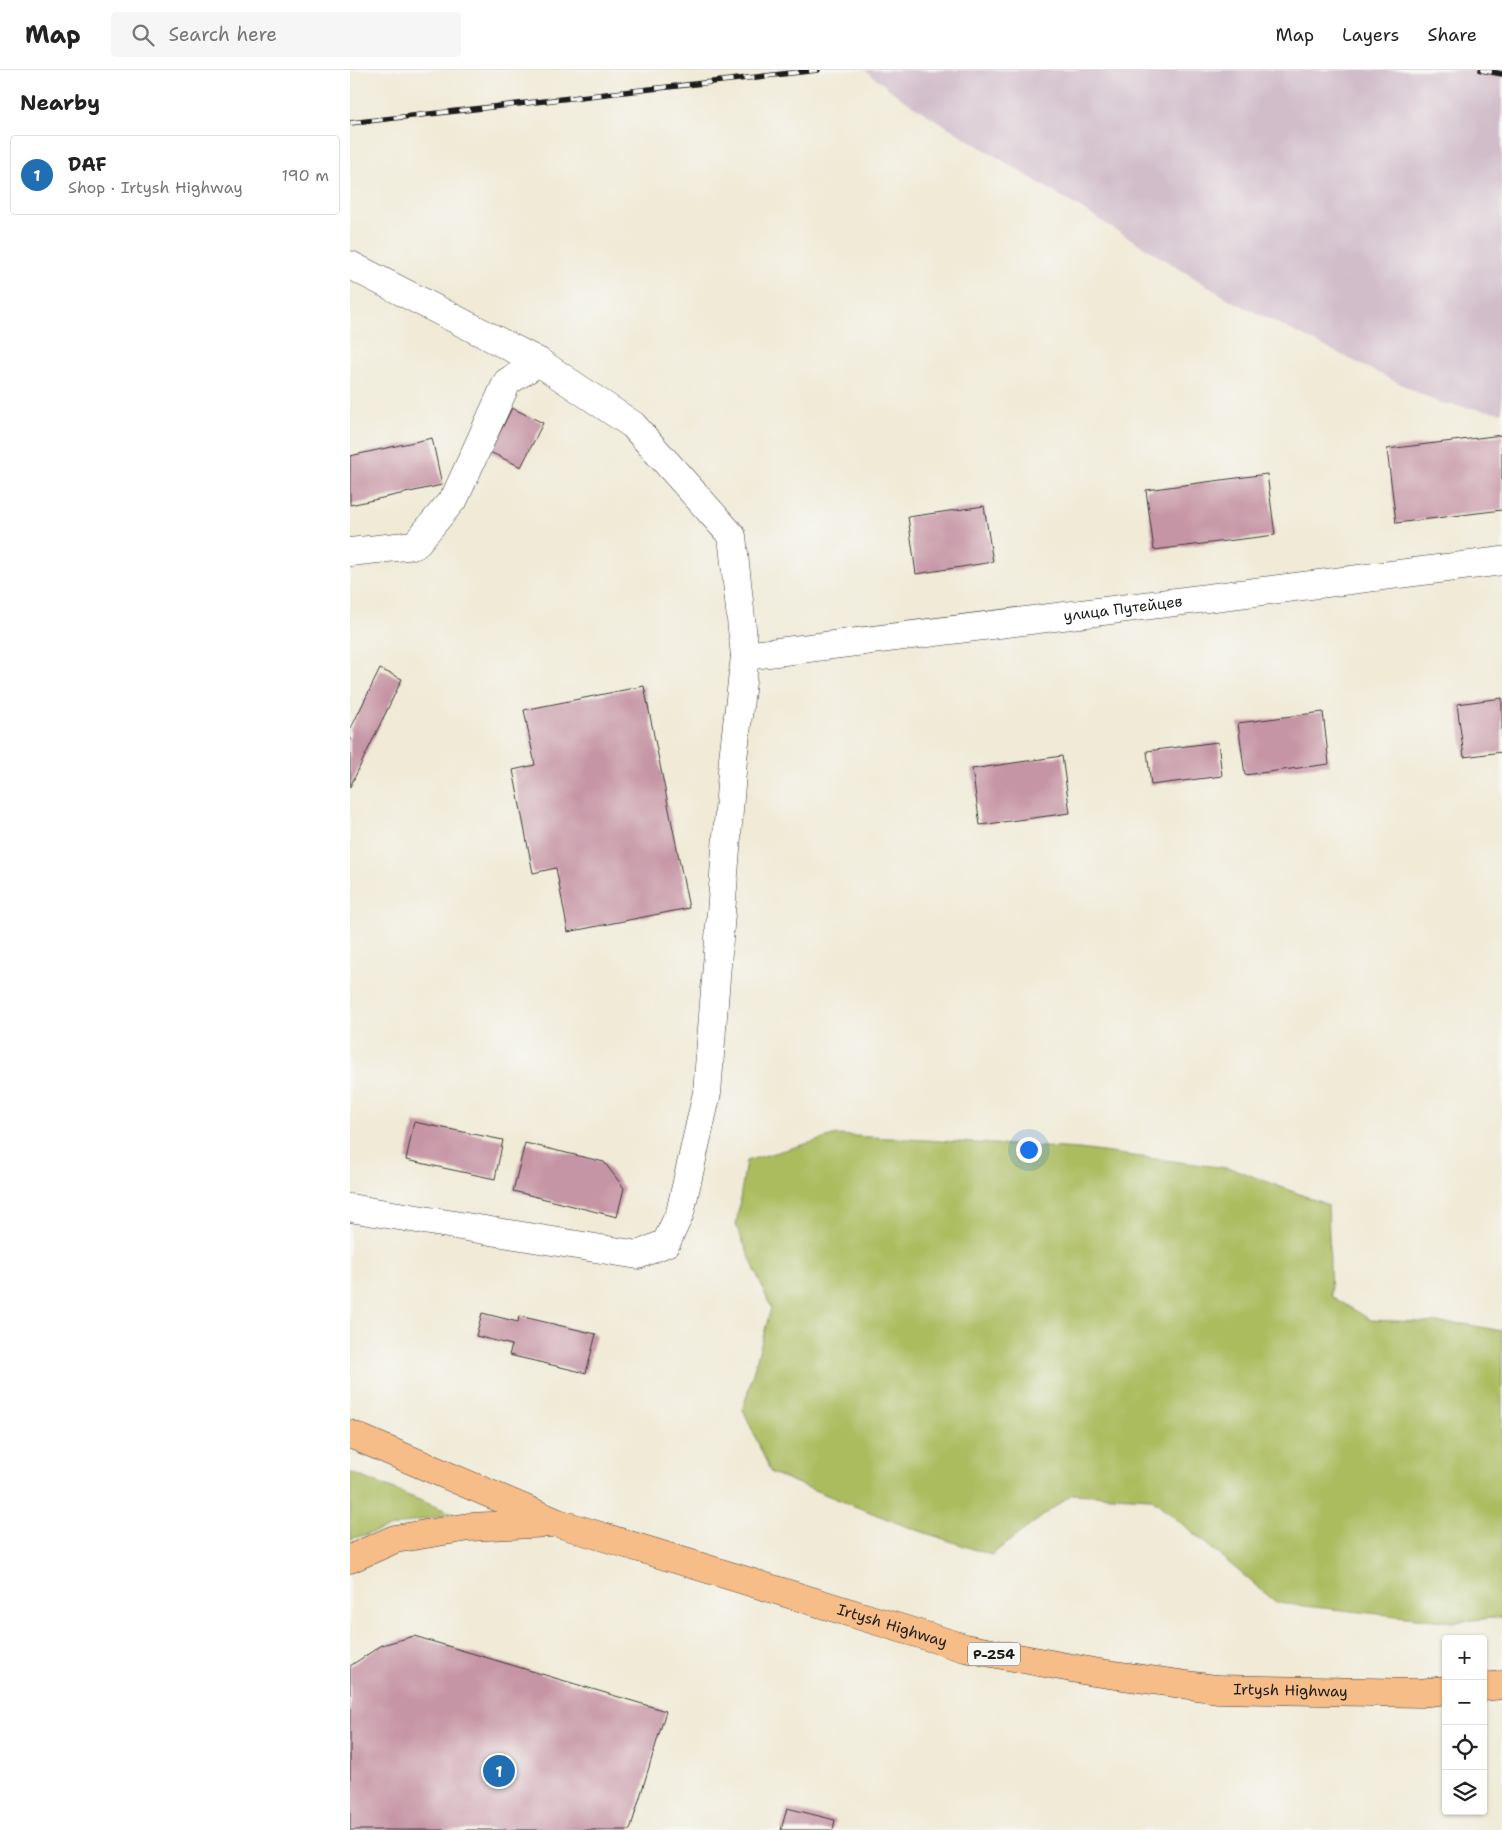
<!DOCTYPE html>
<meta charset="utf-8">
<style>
body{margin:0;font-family:"Shantell Sans",sans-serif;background:#f6f6f6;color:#222}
.controls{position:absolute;right:15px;bottom:15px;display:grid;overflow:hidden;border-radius:5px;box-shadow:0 1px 4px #0004}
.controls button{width:45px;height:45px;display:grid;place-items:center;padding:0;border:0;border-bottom:1px solid #e0e0e0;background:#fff;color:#222;font:25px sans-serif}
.you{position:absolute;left:678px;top:1079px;width:18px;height:18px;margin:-12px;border:4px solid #fff;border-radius:50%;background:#1a73e8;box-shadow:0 0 0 8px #1a73e833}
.badge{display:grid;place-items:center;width:32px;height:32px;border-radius:50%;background:#1f6fb2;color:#fff;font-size:16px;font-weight:700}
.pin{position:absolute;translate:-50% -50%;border:2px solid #fff;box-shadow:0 1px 5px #0006}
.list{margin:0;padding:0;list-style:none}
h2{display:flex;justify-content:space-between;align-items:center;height:65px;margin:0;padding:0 20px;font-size:21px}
h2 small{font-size:16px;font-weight:400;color:#767676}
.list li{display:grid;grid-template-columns:32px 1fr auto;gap:15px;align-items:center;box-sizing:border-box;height:80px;margin:0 10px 10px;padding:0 10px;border:1px solid #e0e0e0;border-radius:5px}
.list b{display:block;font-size:19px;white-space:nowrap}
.list p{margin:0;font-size:16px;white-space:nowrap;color:#767676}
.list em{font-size:16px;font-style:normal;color:#767676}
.icon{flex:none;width:28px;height:28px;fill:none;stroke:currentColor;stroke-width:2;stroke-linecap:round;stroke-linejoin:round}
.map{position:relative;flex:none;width:1152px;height:1760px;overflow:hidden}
header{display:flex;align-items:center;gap:30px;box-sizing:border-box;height:70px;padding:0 25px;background:#fff;border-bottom:1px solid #e0e0e0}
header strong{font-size:24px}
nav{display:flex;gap:28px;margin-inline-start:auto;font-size:18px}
.search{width:350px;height:45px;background:#f6f6f6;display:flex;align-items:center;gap:12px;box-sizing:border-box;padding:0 18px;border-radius:5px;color:#767676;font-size:19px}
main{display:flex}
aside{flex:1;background:#fff}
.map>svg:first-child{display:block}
.industrial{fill:#d1bdca}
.green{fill:#abbc5f;stroke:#646c3e}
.building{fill:#c695a5}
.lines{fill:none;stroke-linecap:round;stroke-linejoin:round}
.minor-casing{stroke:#3c3b38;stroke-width:29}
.highway-casing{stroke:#3c3b38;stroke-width:29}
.minor{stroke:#fff;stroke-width:28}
.highway{stroke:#f7bd88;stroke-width:28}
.rail-casing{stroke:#1c1c1c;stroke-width:5.5}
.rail{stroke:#f6f6f2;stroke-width:4;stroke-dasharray:11;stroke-linecap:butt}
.labels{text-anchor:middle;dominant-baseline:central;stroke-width:4;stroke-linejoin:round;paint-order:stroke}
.shield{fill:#f6f6f2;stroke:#5d5d5c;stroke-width:1}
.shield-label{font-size:14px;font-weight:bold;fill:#1c1c1c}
.street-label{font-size:15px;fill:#1c1c1c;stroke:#f6f6f2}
</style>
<header>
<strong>Map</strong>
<div class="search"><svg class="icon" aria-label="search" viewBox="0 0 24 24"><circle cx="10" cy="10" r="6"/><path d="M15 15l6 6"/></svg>Search here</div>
<nav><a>Map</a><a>Layers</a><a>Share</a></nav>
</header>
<main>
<aside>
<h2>Nearby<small></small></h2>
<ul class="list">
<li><span class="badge">1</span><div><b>DAF</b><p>Shop · Irtysh Highway</p></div><em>190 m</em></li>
</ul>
</aside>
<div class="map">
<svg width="1152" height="1760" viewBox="0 0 1152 1760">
<rect width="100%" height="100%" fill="#f6f6f2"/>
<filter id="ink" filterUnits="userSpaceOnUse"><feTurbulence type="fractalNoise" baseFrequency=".02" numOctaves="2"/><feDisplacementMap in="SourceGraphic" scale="10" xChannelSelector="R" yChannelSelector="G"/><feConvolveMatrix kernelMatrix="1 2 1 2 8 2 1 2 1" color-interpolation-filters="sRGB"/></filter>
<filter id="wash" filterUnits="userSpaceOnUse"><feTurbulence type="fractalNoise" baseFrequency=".0096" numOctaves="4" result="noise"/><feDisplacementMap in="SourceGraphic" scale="20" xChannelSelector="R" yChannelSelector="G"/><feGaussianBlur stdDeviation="1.12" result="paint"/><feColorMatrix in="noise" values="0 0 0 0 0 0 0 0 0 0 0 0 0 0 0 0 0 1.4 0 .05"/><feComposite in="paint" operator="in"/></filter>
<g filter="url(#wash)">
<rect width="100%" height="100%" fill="#f0ead6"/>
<path class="industrial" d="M515,0H1152V343L1089,333L882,231L552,29Z"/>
<g class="green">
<path d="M487,1065L729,1079L884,1099L978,1135L981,1226L1021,1250L1114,1254L1152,1261V1547L1103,1552L927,1533L801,1428L722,1424L641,1485L555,1456L421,1403L393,1339L421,1238L386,1155L396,1091Z"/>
<path d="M0,1402L104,1444L64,1451L0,1469Z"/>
</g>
<g id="blocks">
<g class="building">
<path d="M162,338L193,353L171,397L140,382Z"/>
<path d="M1152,365V440L1046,453L1037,379Z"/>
<path d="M82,368L92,415L0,435V386Z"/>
<path d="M917,404L925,465L804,480L796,420Z"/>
<path d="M634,436L643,492L566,504L558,447Z"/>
<path d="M30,599L52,609L0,717V660Z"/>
<path d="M294,616L339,838L218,862L206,798L183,803L163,700L185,695L174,640Z"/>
<path d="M1152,628V682L1114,687L1107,634Z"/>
<path d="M973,642L979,694L895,705L888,653Z"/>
<path d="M868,672L872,706L801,715L797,681Z"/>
<path d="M712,686L720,743L630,755L622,699Z"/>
<path d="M64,1052L153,1070L145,1109L56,1090Z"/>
<path d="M175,1073L254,1092L274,1118L267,1147L163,1121Z"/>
<path d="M132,1243L168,1252L169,1246L246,1264L236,1303L159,1285L162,1275L126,1266Z"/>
<path d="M64,1566L316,1641L280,1760H0V1596L32,1575Z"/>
<path d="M437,1738L485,1750L483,1760H431Z"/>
</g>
</g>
</g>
<g filter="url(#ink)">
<use href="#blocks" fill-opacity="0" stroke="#3c3b38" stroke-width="1"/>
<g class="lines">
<defs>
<g id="minor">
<path d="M0,195L189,292L283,355L382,466L395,586L383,689L357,1023L330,1143L316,1173L288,1185L0,1138"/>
<path d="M0,482L65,475L105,427L157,312L189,292"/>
<path id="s1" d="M395,586L1152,491"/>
</g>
<g id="highway">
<path id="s2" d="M0,1364L208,1453L615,1578L743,1602L867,1619L1070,1623L1096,1620"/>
<path d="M0,1489L45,1469L119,1457L201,1453"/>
<path d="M1133,1617L1152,1615"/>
</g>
</defs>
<use href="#minor" class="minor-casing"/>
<use href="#highway" class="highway-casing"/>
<use href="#minor" class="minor"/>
<use href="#highway" class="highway"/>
<defs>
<g id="rail">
<path d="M1131,0L1152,4"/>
<path d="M0,53L468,0"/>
</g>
</defs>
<use href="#rail" class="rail-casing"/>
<use href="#rail" class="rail"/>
</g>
</g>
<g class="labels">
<rect class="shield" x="618" y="1572.5" width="52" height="23" rx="4"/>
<g class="shield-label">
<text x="644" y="1584">Р-254</text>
</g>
<g class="street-label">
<text stroke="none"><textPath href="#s1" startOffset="381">улица Путейцев</textPath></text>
<text stroke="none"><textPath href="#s2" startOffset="576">Irtysh Highway</textPath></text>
<text stroke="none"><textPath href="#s2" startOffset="981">Irtysh Highway</textPath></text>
</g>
</g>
</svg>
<div class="controls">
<button>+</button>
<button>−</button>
<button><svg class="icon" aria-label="locate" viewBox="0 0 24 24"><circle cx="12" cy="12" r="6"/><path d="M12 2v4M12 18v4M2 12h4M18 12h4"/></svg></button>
<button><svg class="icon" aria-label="layers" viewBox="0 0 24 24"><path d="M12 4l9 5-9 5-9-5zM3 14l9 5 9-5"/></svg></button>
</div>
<div class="you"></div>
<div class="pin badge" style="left:149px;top:1701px">1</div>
</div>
</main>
